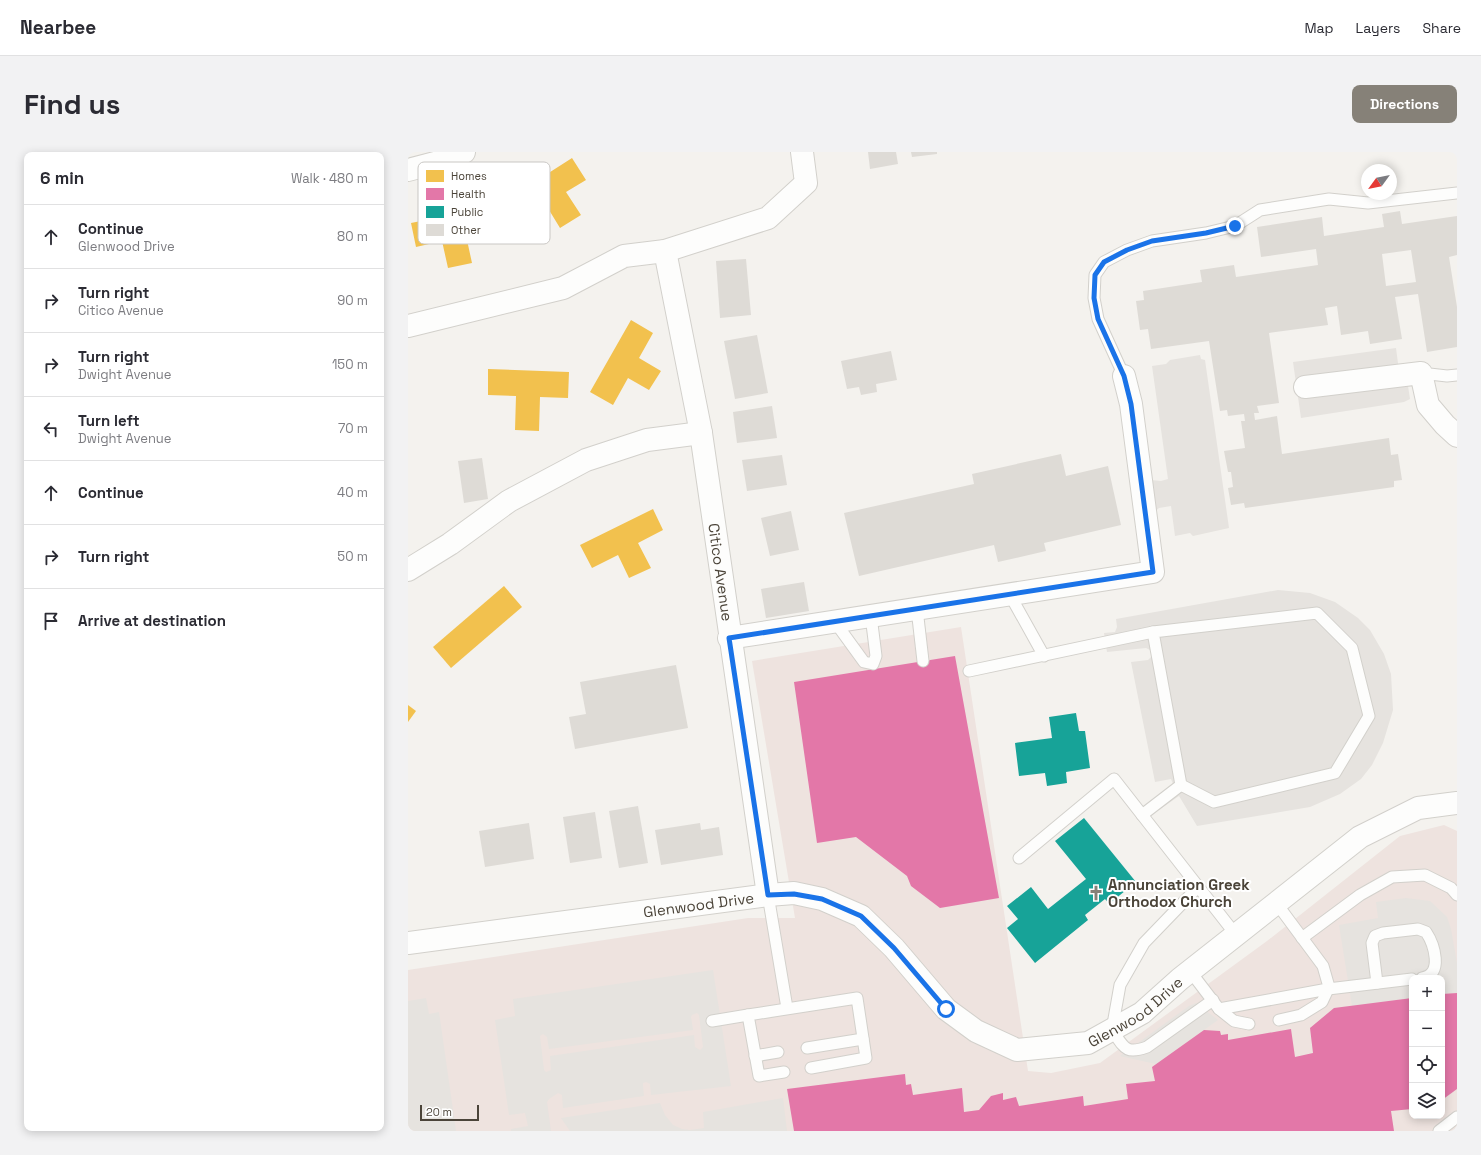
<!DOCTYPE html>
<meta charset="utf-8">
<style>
body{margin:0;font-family:"Space Grotesk",sans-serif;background:#f2f2f3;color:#2b2b33}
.controls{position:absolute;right:12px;bottom:12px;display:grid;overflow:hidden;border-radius:8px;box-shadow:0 2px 10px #0003}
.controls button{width:36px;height:36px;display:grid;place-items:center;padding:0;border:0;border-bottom:1px solid #e1e1e2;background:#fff;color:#2b2b33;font:20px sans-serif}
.compass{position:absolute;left:953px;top:12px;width:36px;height:36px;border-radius:50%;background:#fff;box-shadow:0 2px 10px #0003;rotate:237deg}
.scale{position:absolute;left:12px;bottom:10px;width:59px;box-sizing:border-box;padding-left:4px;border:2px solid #4b4439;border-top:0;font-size:11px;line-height:14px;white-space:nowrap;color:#4b4439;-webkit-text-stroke:3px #fff;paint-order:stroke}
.stop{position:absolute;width:12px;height:12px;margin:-9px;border:3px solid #1a73e8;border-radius:50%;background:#fff}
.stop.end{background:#1a73e8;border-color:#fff;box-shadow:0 1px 4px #0008}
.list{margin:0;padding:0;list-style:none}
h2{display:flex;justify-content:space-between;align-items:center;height:52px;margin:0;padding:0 16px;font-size:17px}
h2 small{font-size:13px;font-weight:400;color:#7c7c81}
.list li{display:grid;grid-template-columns:26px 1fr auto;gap:12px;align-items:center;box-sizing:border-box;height:64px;padding:0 16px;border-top:1px solid #e1e1e2}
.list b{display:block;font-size:15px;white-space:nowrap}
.list p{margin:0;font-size:13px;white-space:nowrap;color:#7c7c81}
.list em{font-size:13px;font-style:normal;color:#7c7c81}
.icon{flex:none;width:22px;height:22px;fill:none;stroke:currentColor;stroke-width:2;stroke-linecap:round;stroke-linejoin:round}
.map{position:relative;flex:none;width:1049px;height:979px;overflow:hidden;border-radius:8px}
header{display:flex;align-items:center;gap:24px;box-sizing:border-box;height:56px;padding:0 20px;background:#fff;border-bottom:1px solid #e1e1e2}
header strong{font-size:19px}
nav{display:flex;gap:22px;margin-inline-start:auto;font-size:14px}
.intro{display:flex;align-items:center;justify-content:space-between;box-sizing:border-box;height:96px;padding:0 24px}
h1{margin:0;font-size:28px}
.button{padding:10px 18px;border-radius:8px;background:#868178;color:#fff;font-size:14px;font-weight:700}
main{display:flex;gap:24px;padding:0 24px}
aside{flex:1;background:#fff;border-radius:8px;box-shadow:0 2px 10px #0003}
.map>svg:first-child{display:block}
.medical{fill:#eee3df;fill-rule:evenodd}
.parking{fill:#e6e3df;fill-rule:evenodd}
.homes{fill:#f2c14e}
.health{fill:#e377a8}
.public{fill:#17a398}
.building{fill:#dedbd6;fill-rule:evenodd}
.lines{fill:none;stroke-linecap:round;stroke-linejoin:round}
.service-casing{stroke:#d2d0cb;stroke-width:13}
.minor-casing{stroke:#d2d0cb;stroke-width:24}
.tertiary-casing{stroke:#d2d0cb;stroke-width:24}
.service{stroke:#fdfdfc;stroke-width:11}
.minor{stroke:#fdfdfc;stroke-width:22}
.tertiary{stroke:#fdfdfc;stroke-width:22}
.route{stroke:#1a73e8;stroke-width:5}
.labels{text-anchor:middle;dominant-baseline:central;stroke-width:4;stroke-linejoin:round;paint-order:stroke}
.street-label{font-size:15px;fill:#4b4439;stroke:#fff}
.poi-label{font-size:15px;font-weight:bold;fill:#4b4439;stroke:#fff;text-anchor:start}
.key{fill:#fff;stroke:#c9c7c4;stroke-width:1}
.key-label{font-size:11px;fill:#4b4439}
</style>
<header>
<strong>Nearbee</strong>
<nav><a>Map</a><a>Layers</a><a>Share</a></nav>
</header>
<div class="intro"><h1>Find us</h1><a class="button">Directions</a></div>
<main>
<aside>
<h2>6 min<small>Walk · 480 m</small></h2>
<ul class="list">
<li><svg class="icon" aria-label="ahead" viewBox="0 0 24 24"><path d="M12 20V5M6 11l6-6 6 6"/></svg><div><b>Continue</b><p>Glenwood Drive</p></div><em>80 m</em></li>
<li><svg class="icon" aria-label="right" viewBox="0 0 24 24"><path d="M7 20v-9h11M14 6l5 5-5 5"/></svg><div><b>Turn right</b><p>Citico Avenue</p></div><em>90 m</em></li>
<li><svg class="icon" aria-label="right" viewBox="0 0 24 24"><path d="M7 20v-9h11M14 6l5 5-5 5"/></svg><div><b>Turn right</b><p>Dwight Avenue</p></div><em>150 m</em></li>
<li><svg class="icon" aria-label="left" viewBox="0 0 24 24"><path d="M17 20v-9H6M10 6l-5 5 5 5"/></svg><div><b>Turn left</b><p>Dwight Avenue</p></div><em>70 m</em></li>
<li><svg class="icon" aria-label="ahead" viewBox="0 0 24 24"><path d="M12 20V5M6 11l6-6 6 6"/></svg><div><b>Continue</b></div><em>40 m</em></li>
<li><svg class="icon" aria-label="right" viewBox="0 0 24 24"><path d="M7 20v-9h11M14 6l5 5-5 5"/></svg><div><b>Turn right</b></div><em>50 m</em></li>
<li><svg class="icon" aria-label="arrive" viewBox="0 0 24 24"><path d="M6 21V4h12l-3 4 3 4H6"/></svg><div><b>Arrive at destination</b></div></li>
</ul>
</aside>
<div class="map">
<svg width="1049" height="979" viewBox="0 0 1049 979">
<rect width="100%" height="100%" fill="#f4f2ee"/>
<path class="medical" d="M553,475L620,919L643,921L692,911L859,789L992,684L1036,673L1049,679V979H0V818L340,766H387L344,509ZM1004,826H1034V964H1004Z"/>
<g class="parking">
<path d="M988,196L991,219L998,221L1002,247L996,250L893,266L885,210Z"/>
<path d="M792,203L793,207L797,208L821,376L785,384L782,381L767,384L763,354L751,356L746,360L743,328L753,329L760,327L744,214L758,212L762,208Z"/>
<path d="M870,438L902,441L927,450L950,466L962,478L976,502L983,522L985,558L975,591L964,613L953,627L932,642L902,655L789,674L771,644L751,658L745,651L765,632L763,627L747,630L723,510L740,508L744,504L742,498L738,496L699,500L696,481L707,480L709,475L708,467Z"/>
<path d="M998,746L1022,749L1039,765L1043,777L1049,811V841L1034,842V826H1004V846L944,854L931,773L970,766L968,750Z"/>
<path d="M305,818L323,934L243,943L242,932L238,930L235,931V934L236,944L155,956L154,943L150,941L141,947L139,950L143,979H103V977L120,974L117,961L101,963L87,868L107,864L105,847ZM289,861L291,863L295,895L292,898L287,895L286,883L142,904L143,918L138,920L136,918L132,884L135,882L139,885L141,897L285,878L283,865L284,863Z"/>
<path d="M18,846L21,862L31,860L48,979H0V849Z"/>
<path d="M788,851L810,868L748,912L712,904L781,854Z"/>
<path d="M375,946L379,979H162L153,966L252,951L257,963L265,973L274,977L282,978L296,976L295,960Z"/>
</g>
<g class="homes">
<path d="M164,6L178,28L158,40L173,63L152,76L138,53L113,68L100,47Z"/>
<path d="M82,55L88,82L59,88L64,111L40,116L34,89L8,95L3,71Z"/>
<path d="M223,168L245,181L231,206L253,219L241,238L220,226L205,253L182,240Z"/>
<path d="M80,217L161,220L160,246L132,245L131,279L107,278L108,244L80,243Z"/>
<path d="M245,357L255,378L230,391L243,416L221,426L210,403L184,416L172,393Z"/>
<path d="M96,434L114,455L43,516L25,495Z"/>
<path d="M0,553L8,559L0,570Z"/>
</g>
<g class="health">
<path d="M547,504L591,746L532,756L503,734L499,724L448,685L409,691L386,530Z"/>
<path d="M1049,841V937L1034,948V842Z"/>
<path d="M1004,846V957L983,959L986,979H386L379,937L497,922L498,933L503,932L505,943L554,936L556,960L571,958L583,944L595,941V948L608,945L611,954L675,944L676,954L720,947L718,932L747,929L744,915L796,878L812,879L813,883L820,882V888L883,877L887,905L905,901L902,876L926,856Z"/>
</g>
<g class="public">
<path d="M668,561L671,579H677L682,616L658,620L659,631L639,634L637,621L611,624L607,591L644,586L641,565Z"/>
<path d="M676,666L728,730L701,752L697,747L677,763L680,768L627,811L599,776L610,767L599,754L623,735L640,757L678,727L647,689Z"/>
</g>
<g class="building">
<path d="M460,0H488L490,12L462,17Z"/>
<path d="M503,0H529V2L504,5Z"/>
<path d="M992,59L994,72L1049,64V103L1041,105L1049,155V195L1019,200L1010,142L987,145L994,187L962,192L960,179L933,183L929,154L917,156L920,173L861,181L871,251L849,254L851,261H846L847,268L869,264L874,302L981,286L983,303L990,302L994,328L986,329V335L837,356L836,351L823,353L820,336L825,335L823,320H820L816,299L837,296L833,269H837L836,262L820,264L819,258L812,259L801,189L743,197L740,177L732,178L728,149L736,148L735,139L794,130L792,118L826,113L828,125L910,113L908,97L853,105L849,75L914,65L916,84L976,75L974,62ZM1003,98L1008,130L978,134L974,102Z"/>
<path d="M338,107L343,163L312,166L308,109Z"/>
<path d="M349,183L360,241L327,247L316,189Z"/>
<path d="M483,199L489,228L468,232L469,240L453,243L451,235L439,237L433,209Z"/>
<path d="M364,254L369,286L329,291L325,260Z"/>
<path d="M653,302L658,324L700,314L713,373L636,391L638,399L590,410L586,393L451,424L436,361L566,332L564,322Z"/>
<path d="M374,303L379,333L339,339L334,308Z"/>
<path d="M74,306L80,347L56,351L50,309Z"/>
<path d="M383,359L391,398L362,404L353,366Z"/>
<path d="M396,430L401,459L358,466L353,437Z"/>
<path d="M268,513L280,576L167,597L161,565L178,562L172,530Z"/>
<path d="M230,654L240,711L211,716L201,659Z"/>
<path d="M187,660L194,706L162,711L155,665Z"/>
<path d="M121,671L126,707L77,715L71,679Z"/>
<path d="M292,671L293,678L311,675L315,703L253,713L247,678Z"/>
</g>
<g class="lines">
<defs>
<g id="service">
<path d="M1013,221L1039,224L1049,223"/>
<path d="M716,224L690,167L686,146L687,123L696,110L719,98L744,89L798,81L827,74L852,58L921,47L960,51L1049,41"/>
<path d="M602,443L636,504"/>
<path d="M509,457L515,509"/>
<path d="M427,470L456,510L465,512L468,504L463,464"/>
<path d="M561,519L745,480"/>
<path d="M734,663L773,633L806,650L927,621L961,564L944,496L909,461L745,480L773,633"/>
<path d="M611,706L706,627L828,783"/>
<path d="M790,735L736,791L712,833L704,878C716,895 717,903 739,895L805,848"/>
<path d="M360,743L379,856"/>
<path d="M869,752L915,814L921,835L914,850L893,863L871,868"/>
<path d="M894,786L952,743L984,725L1017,723L1043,736L1049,743"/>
<path d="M782,819L811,857L826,869L841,872"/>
<path d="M969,831L964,791L967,784L975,781L1010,777L1018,780C1026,792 1036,823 1014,826"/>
<path d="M811,857L920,837L1004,827"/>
<path d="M304,869L340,863"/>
<path d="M399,896L455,887"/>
<path d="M347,904L370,900"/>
<path d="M376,920L351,924L340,863L449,846L458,906L403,916"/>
<path d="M1031,979L1049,965"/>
</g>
<g id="minor">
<path d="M0,18L46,6L56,0"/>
<path id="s1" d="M257,99L293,281L360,743"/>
<path d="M0,174L155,136L216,104L257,99L360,66L398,31L394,0"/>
<path d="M897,235L1013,221L1020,253L1037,273L1049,284"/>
<path d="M0,418L42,392L101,349L178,308L239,288L293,281"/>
<path d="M321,486L745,420L723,252L716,224"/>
</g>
<g id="tertiary">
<path id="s2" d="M0,791L360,743L386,741L414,747L453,764L486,796L538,857L568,879L609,898L680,891L734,861L772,827L952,685L1010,656L1049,651"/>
</g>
</defs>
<use href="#service" class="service-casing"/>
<use href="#minor" class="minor-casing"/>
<use href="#tertiary" class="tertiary-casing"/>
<use href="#service" class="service"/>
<use href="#minor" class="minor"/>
<use href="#tertiary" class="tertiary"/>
</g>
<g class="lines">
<path class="route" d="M538,857L486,796L453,764L414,747L386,742L360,743L321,486L745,420L723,252L716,224L690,167L686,146L687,123L696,110L719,98L744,89L798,81L827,74"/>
</g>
<defs>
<symbol id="church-bare" viewBox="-9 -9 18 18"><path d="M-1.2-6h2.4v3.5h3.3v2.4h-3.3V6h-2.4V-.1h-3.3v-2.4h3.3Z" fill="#868178" stroke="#fff" stroke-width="2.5" paint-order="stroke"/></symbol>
</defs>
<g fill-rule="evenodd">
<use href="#church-bare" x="677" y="730" width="22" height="22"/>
</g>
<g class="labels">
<g class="street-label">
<text stroke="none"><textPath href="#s1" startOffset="326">Citico Avenue</textPath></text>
<text stroke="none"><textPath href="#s2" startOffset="293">Glenwood Drive</textPath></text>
<text stroke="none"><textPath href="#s2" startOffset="797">Glenwood Drive</textPath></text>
</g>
<g class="poi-label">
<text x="700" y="732">Annunciation Greek<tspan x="700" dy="17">Orthodox Church</tspan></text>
</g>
</g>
<rect x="10" y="10" width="132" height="82" rx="6" class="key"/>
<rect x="18" y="18" width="18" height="12" fill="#f2c14e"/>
<rect x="18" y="36" width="18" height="12" fill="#e377a8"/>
<rect x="18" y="54" width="18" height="12" fill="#17a398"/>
<rect x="18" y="72" width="18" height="12" fill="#dedbd6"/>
<g class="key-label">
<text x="43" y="28">Homes</text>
<text x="43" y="46">Health</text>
<text x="43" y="64">Public</text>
<text x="43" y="82">Other</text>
</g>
</svg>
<div class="controls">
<button>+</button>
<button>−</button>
<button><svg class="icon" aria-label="locate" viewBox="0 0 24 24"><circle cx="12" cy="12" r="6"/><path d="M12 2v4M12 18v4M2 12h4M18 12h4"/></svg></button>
<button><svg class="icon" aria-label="layers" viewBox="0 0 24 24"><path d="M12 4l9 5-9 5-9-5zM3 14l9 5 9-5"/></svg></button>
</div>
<svg class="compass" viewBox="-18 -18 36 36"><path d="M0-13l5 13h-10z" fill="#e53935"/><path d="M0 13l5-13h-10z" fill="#7c7c81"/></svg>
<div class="scale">20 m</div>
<div class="stop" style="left:538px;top:857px"></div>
<div class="stop end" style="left:827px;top:74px"></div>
</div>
</main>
